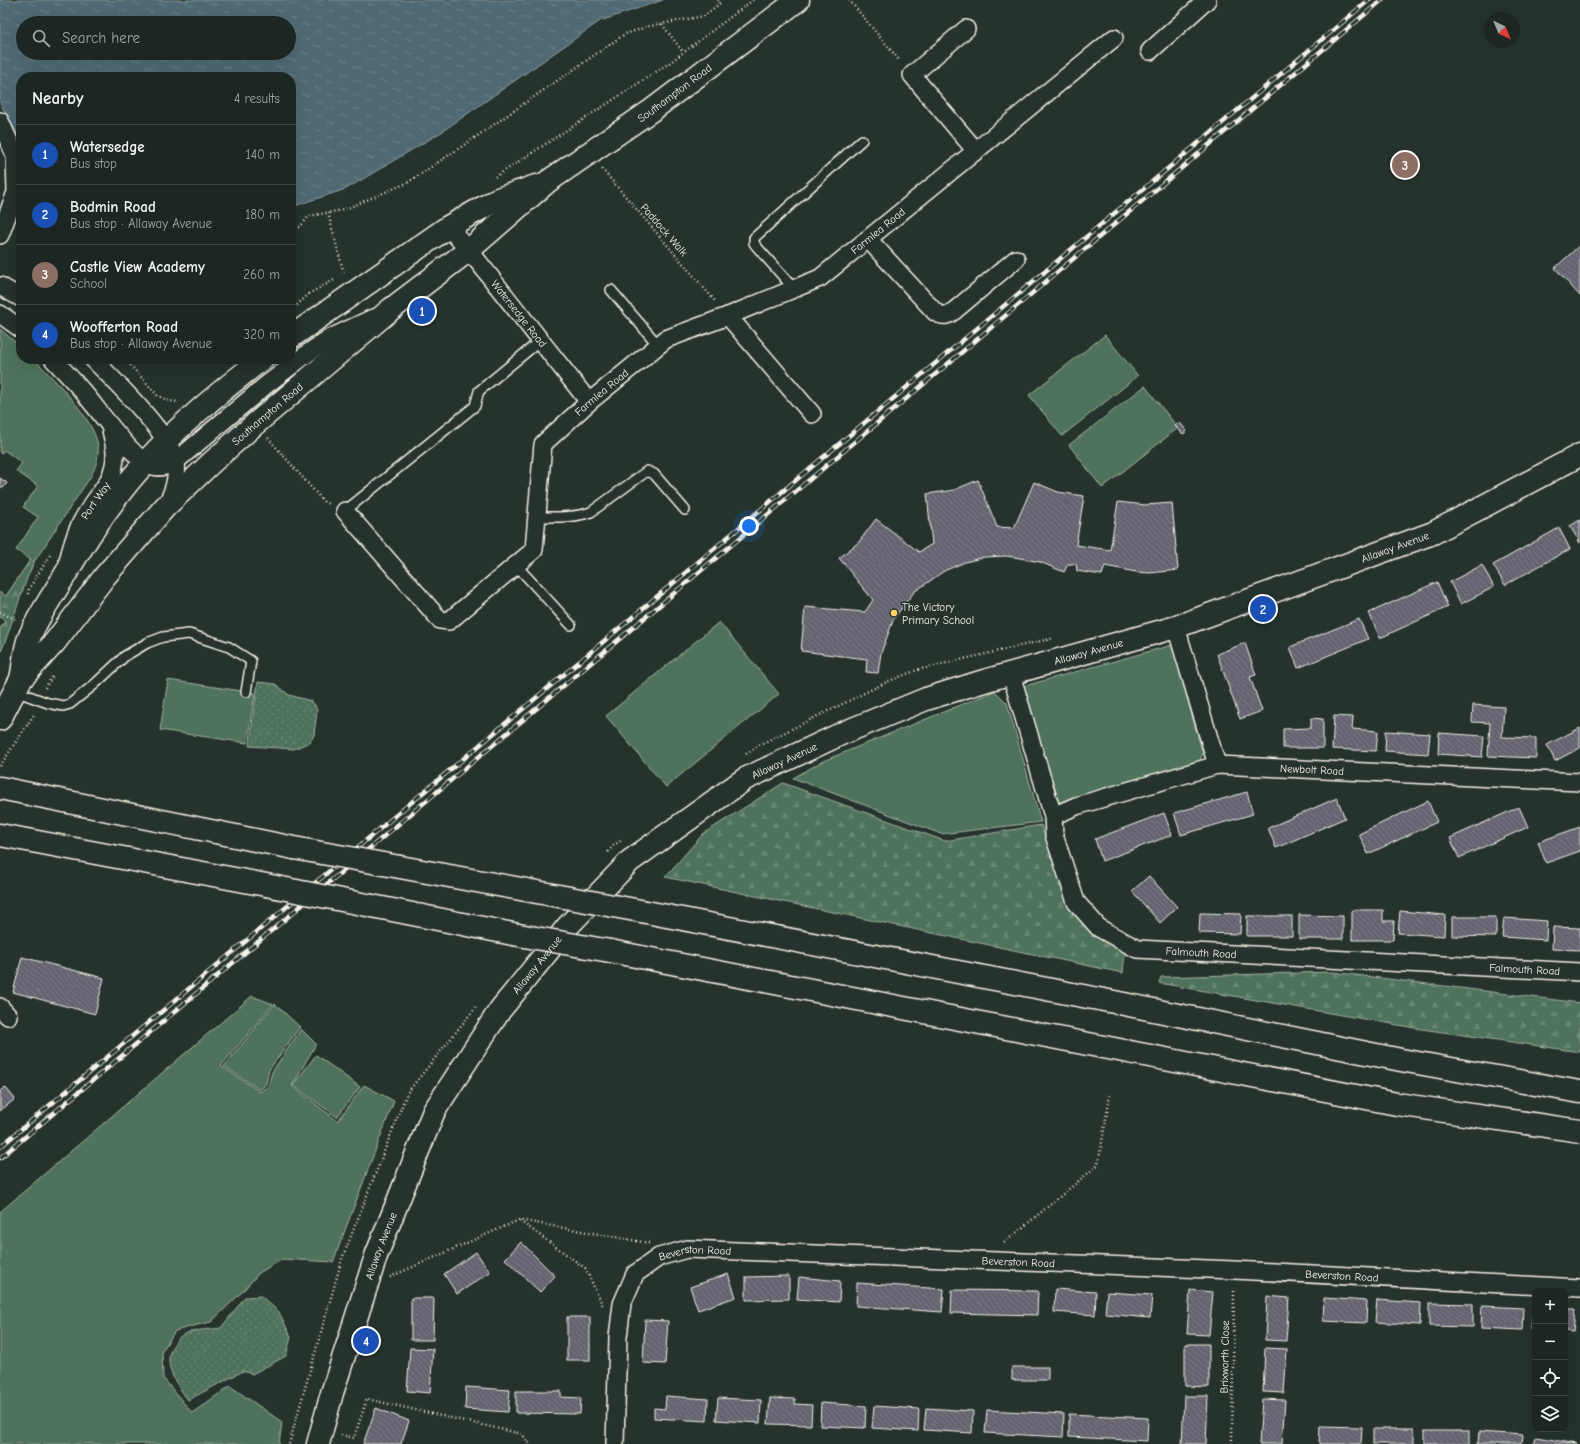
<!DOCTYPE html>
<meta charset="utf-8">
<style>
body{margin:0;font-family:"Comic Neue",sans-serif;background:#252e2a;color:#f1f3f6}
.controls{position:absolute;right:12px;bottom:12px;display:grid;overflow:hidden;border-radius:8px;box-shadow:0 4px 16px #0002}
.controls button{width:36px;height:36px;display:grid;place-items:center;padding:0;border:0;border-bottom:1px solid #3a4340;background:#1c2622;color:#f1f3f6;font:20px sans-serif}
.compass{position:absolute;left:1484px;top:12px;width:36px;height:36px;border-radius:50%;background:#1c2622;box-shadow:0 4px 16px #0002;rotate:137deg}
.you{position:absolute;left:749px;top:526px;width:14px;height:14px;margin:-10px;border:3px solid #fff;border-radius:50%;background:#1a73e8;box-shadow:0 0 0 6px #1a73e833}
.badge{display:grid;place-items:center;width:26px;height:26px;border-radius:50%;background:#d93025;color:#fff;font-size:13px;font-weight:700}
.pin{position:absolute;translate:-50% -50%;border:2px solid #fff;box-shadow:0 1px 4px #0006}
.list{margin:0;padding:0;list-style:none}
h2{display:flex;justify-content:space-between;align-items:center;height:52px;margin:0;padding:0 16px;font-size:17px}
h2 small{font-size:13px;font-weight:400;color:#a0a5a5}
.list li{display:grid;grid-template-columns:26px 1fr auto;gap:12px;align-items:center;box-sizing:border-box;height:60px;padding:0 16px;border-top:1px solid #3a4340}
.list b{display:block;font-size:15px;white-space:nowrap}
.list p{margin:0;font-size:13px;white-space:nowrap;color:#a0a5a5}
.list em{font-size:13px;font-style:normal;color:#a0a5a5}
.icon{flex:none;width:22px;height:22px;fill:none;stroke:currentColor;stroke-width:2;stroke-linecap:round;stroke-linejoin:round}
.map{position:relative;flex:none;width:1580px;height:1444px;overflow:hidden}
.search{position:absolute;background:#1c2622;box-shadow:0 4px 16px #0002;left:16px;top:16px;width:280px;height:44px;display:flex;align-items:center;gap:10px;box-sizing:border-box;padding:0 14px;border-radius:22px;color:#a0a5a5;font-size:15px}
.panel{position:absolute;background:#1c2622;box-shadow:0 4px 16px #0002;left:16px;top:72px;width:280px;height:292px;border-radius:16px}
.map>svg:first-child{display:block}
.grass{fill:#4f725d;stroke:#a2b2a2}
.forest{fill:url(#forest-firs);stroke:#a2b2a2}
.park{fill:url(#park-dots);stroke:#a2b2a2}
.water{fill:url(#water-ripples);stroke:#92a1a3;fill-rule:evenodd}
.building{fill:url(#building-back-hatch);stroke:#f4f1e8}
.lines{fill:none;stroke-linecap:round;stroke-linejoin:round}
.service-casing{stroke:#f4f1e8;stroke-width:12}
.minor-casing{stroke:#f4f1e8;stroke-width:20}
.tertiary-casing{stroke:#f4f1e8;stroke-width:25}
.primary-casing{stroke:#f4f1e8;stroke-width:25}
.motorway-casing{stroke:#f4f1e8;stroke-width:25}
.path{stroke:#f4f1e8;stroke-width:2.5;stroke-dasharray:1 3;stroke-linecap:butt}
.service{stroke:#26332d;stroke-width:9}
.minor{stroke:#26332d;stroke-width:17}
.tertiary{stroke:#26332d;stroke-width:22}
.primary{stroke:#26332d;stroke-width:22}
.motorway{stroke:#26332d;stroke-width:22}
.rail-casing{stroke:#f4f1e8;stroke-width:4.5}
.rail{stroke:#26332d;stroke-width:3;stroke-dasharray:9;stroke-linecap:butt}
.motorway-bridge-casing{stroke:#f4f1e8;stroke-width:25;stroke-linecap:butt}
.motorway-bridge{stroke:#26332d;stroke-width:22}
.poi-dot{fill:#ffd166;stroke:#26332d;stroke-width:1.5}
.labels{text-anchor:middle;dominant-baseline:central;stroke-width:3;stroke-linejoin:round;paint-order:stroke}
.street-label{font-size:11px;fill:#f4f1e8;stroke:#26332d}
.poi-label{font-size:11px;fill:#f4f1e8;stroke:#26332d;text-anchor:start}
</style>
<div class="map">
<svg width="1580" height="1444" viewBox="0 0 1580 1444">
<defs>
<pattern id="forest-firs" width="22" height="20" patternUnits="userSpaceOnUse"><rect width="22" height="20" fill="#4f725d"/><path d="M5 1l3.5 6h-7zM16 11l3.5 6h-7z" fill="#698774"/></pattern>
<pattern id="park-dots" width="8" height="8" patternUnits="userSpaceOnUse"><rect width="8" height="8" fill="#4f725d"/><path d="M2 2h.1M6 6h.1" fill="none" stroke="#698774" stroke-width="1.8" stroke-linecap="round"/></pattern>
<pattern id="water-ripples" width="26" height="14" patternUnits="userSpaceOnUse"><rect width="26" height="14" fill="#506b75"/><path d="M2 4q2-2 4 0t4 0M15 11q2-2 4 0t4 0" fill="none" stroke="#6a8189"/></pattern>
<pattern id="building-back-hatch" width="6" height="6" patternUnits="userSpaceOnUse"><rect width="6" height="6" fill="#65636f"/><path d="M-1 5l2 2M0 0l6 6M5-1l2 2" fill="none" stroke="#7c7a84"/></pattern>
</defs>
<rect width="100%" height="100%" fill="#26332d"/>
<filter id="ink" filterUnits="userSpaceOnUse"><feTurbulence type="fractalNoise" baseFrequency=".025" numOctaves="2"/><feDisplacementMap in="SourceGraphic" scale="8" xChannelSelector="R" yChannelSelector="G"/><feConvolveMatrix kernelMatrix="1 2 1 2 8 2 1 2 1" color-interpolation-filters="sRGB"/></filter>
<g filter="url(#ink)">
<g class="grass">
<path d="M0,329L21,347V359H34C54,380 93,416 98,446C99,456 96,466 91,476L34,562L16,550L38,517L23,507L38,486L16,471L22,463L4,450L1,454L0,453Z"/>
<path d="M1105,335L1138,376L1062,436L1029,395Z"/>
<path d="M1145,386L1178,428L1102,488L1069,445Z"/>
<path d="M719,622L779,694L666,787L606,716Z"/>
<path d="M1172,645L1203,754L1198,763L1057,803L1021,687Z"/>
<path d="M168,680L255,693L247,743L160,730Z"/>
<path d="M995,691L1007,703L1041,822L941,834L793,778L823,761Z"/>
<path d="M252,996L273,1004L221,1066L260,1092L268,1086L272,1072L301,1029L316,1044L292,1086L338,1121L364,1085L394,1101L333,1262L283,1259L259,1273L243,1291L211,1322L193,1326L175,1331L162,1351L163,1378L192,1413L230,1386L282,1422L279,1444H0V1212Z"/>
<path d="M275,1004L300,1027L269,1070L266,1084L260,1090L224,1066Z"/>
<path d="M316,1055L360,1087L337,1117L293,1085Z"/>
</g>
<g class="forest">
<path d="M30,560L34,562C20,592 13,624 0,654V628L5,621L0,617V592L6,596Z"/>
<path d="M783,783L945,841L1041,825L1067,898L1094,935L1125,951L1123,973L665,877L703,834Z"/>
<path d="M1332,972L1580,1003V1052L1415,1028L1159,983L1161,977Z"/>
</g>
<g class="park">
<path d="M258,682L275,684L289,695L311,701L315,705L317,711L314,735L310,742L294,749L249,746Z"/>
<path d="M261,1296L279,1312L291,1337L286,1356L252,1374L243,1371L188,1400C176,1384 160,1362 175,1343C176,1341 178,1338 181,1336C191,1329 209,1330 221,1328L245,1297Z"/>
</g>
<path class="water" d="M0,0H663L600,21L440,133L346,189L291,207V77H21V141L0,103ZM23,23H289V53H23Z"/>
<g class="building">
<path d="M1580,245V296L1555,268Z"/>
<path d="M1179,422L1187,431L1183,434L1175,426Z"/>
<path d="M0,478L7,483L3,488L0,486Z"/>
<path d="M978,480L997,527L1014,528L1034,482L1058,492L1084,496L1076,545L1110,550L1118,502L1145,505L1172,503L1178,570L1150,573L1136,572L1105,566L1102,575L1077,571L1076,564H1068L1064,572L1040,562L1020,558L1006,556L985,557L965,562L944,571L914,592L894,618L881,653L878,673L866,672L867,659L801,651L805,607L865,612L873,600L839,558L859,542L876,519L919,552L932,544L927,494L954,490Z"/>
<path d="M1580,520V543L1570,526Z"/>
<path d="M1559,528L1570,549L1505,585L1493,565Z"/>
<path d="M1482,565L1494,587L1461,604L1450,582Z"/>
<path d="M1437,582L1448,607L1380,638L1369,613Z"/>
<path d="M1359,619L1368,639L1298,668L1290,647Z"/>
<path d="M1245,643L1256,675L1250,677L1262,711L1240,719L1217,654Z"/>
<path d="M1473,705L1504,707L1502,737L1536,738V758L1488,756L1490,723L1472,722Z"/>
<path d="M1334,716L1353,717L1352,729L1378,731L1376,751L1332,749Z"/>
<path d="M1311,718L1323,719V748H1283V729L1311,728Z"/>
<path d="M1580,728V748L1555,761L1547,745Z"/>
<path d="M1386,731L1430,734L1428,754L1385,751Z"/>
<path d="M1439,733L1484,736L1482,757L1438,754Z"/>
<path d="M1247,792L1253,814L1181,835L1174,813Z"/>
<path d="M1337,798L1345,818L1276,848L1268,828Z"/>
<path d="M1428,801L1437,822L1368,854L1359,834Z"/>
<path d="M1519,807L1528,827L1459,858L1450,838Z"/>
<path d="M1164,813L1172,835L1102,861L1095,839Z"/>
<path d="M1580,827V851L1546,863L1538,842Z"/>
<path d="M1149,876L1177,907L1160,923L1132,891Z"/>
<path d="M1352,910H1383V921H1394L1393,940H1352Z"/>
<path d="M1400,911L1445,915L1444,936L1398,933Z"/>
<path d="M1200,913L1241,914L1240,934L1199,933Z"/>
<path d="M1299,915L1343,916V939H1299Z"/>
<rect x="1247" y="916" width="45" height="20"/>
<path d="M1452,917H1496V937L1452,936Z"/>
<path d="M1504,918L1547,921L1546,940L1502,937Z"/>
<path d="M1553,927L1580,928V950L1552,949Z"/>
<path d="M22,957L104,978L95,1014L13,992Z"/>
<path d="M5,1087L15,1099L0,1111V1091Z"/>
<path d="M521,1242L555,1276L540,1292L505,1259Z"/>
<path d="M476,1252L490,1272L457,1294L444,1274Z"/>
<path d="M728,1274L736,1297L698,1310L690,1287Z"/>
<path d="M789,1276V1299L746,1300V1277Z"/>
<path d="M799,1277L840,1281L839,1302L797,1299Z"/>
<path d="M857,1283L944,1289L942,1312L856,1306Z"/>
<path d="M1055,1289L1096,1292L1095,1315L1054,1312Z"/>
<path d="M952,1290L1038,1291L1037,1315L951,1313Z"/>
<path d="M1190,1290L1213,1292L1209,1335L1187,1334Z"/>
<path d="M1107,1292L1152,1295L1150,1318L1105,1314Z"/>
<path d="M1267,1296L1289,1298L1286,1341L1265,1340Z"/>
<path d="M411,1298H434L433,1340H411Z"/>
<path d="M1324,1298L1367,1301L1366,1323L1323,1321Z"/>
<path d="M1377,1300L1421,1303L1420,1325L1375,1322Z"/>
<path d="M1429,1303L1473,1304V1327L1429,1326Z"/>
<path d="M1482,1306L1523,1308L1522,1330L1481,1328Z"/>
<path d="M1533,1307H1535V1329H1531Z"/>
<path d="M1565,1309H1575L1573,1332L1565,1331Z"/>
<rect x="567" y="1317" width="23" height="43"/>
<path d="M645,1320L668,1321L665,1364L643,1363Z"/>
<path d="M1185,1344H1209V1387L1185,1386Z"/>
<path d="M410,1348L433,1349L430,1393L407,1391Z"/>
<path d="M1265,1348L1287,1349L1284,1393L1263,1392Z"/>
<rect x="1012" y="1367" width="36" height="13"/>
<path d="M466,1387L510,1390L508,1412L465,1409Z"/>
<path d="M516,1391H561V1397L581,1398L580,1414L516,1413Z"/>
<path d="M666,1396L708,1399L707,1421L654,1418V1408L665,1409Z"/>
<path d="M1184,1396H1208L1206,1444H1182Z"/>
<path d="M718,1398L761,1400L760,1423L716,1420Z"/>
<path d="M770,1398L795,1399V1404L812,1405L811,1425L768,1424Z"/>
<path d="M1262,1399L1285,1400L1282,1444H1259Z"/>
<path d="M821,1403L866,1406L865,1428L820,1426Z"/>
<path d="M874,1406L919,1409L918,1431L872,1428Z"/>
<path d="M376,1408L409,1421L401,1444H363Z"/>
<path d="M926,1408L973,1411L972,1433L924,1430Z"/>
<path d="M987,1410L1064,1414L1063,1437L985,1433Z"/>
<path d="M1069,1414L1148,1418L1147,1441L1069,1437Z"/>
<path d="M1320,1426L1362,1427L1361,1444H1319Z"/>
<rect x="1373" y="1429" width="41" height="15"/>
<rect x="1425" y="1431" width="44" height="13"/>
<path d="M1479,1432L1523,1435L1522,1444H1478Z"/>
<path d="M1536,1437L1577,1444H1534Z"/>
</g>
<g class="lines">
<defs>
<g id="service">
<path d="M794,289L757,247L754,243V238L862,140"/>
<path d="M611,290L658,345"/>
<path d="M345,511L475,406L479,391L541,340"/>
<path d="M537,517C555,517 574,518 591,512L647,471L654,474L685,510"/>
<path d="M516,565L571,625"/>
<path d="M15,691L48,703L63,706L70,704L95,684L125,656L147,643L163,637L189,634L229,647L251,661L246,692"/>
</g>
<g id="minor">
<path d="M966,29L912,75L976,151"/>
<path d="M1150,51L1207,0"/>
<path d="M0,121L15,155L16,192L0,235"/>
<path id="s1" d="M448,227L469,250L589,402"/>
<path d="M868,239L935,312C943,317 947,316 954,311L1016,259"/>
<path d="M0,286L21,298"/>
<path d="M0,314L21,329"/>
<path d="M728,316L812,414"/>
<path d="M53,359C63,370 74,381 84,393C97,408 133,459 150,465C159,469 168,466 176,461L266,385L308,353L328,339L373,318"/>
<path d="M93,359C112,378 173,438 176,462C178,478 174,490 167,504"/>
<path id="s2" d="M345,511L440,620L449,621L534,550L543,444L589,402L666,339L728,316L820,278L1114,38"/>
<path id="s3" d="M68,561C73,541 78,525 90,508C99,494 111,482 114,465C117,452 113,439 110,426"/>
<path d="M1176,627L1217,765"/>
<path id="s4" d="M1011,674L1053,816L1054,835L1076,902L1099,928L1137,949L1580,972"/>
<path id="s5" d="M1053,816L1076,806L1217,765L1580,782"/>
<path d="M0,1007L8,1016"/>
<path id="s6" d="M615,1444L618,1337L622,1304L635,1274L659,1257L687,1249L1234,1270L1580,1288"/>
</g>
<g id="tertiary">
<path id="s7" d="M318,1444L332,1393L376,1256L434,1111L500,1010L569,925L630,861L745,779L843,733L926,699L984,681L1176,627L1433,533L1580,455"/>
</g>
<g id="primary">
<path d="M291,337L448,227L498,199L536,186"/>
<path d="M21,679C24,666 24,650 29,638C37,618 51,598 62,580C86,539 112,499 144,464C179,425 221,391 262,359"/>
<path id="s8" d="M0,719L21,679L55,642L105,576L165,507L211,463L255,424L390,310L469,250L547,182L652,110L798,0"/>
</g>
<g id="motorway">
<path d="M0,788L294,848"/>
<path d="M0,835L266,885"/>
<path d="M400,867L548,894"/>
<path d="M372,906L513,934"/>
<path d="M646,912L1114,1002L1401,1060L1580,1092"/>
<path d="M610,951L1397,1104L1580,1131"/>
</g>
</defs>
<use href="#service" class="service-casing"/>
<use href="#minor" class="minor-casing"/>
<use href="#tertiary" class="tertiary-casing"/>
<use href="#primary" class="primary-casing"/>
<use href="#motorway" class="motorway-casing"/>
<g class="path">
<path d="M849,0L900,61"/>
<path d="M662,24L683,52"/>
<path d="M602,169L716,302"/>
<path d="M495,177L668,64L753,0"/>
<path d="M328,213L344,274"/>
<path d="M291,228L300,227L309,216L343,210L407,183L470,141L625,34L650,26L704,16L720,3L718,0"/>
<path d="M294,308L310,293L334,280"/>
<path d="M125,359L157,395L169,401L178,402"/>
<path d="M268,438L324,502L329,504"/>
<path d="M28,594L29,589L50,555"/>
<path d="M0,612L15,619"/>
<path d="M45,688L52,677"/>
<path d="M746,754L759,745L889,681L917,670L1054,638"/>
<path d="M0,766L35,713"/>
<path d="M608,852L614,845L622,840"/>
<path d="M520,1221L585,1268L603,1306"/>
<path d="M1004,1243L1098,1165L1110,1095"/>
<path d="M390,1277L519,1220L649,1243"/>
<path d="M341,1435L354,1438L367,1399L522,1434L530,1444"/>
<path d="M289,1444L342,1259L407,1093L476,1007"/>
<path d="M1232,1444L1234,1288"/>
</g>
<use href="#service" class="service"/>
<use href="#minor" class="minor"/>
<use href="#tertiary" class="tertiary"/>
<use href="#primary" class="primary"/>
<use href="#motorway" class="motorway"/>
<defs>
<g id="rail">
<path d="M0,1147L1369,0"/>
<path d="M0,1158L1382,0"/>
</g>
</defs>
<use href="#rail" class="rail-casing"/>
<use href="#rail" class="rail"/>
<defs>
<g id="motorway-bridge">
<path d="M294,848L400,867"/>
<path d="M266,885L372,906"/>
<path d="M548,894L646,912"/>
<path d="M513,934L610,951"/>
</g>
</defs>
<use href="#motorway-bridge" class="motorway-bridge-casing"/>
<use href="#motorway-bridge" class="motorway-bridge"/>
</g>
</g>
<circle class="poi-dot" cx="894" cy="613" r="4"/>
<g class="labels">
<g class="street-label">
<text stroke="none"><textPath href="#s8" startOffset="927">Southampton Road</textPath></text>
<text transform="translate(664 230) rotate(49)">Paddock Walk</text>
<text stroke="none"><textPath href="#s2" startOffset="773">Farmlea Road</textPath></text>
<text stroke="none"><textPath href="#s1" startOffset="112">Watersedge Road</textPath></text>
<text stroke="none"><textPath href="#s2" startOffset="449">Farmlea Road</textPath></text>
<text stroke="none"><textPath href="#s8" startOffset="408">Southampton Road</textPath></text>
<text stroke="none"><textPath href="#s3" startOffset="67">Port Way</textPath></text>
<text stroke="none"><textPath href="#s7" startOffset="1504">Allaway Avenue</textPath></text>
<text stroke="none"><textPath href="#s7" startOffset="1180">Allaway Avenue</textPath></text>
<text stroke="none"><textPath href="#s7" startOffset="856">Allaway Avenue</textPath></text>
<text stroke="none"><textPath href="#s5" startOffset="267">Newbolt Road</textPath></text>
<text stroke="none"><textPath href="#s4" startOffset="380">Falmouth Road</textPath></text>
<text stroke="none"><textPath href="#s7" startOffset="532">Allaway Avenue</textPath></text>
<text stroke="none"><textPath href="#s4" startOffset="704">Falmouth Road</textPath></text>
<text stroke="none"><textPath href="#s7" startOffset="208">Allaway Avenue</textPath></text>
<text stroke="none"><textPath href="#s6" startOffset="239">Beverston Road</textPath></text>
<text stroke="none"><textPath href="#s6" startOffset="563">Beverston Road</textPath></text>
<text stroke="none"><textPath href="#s6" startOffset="887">Beverston Road</textPath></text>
<text transform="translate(1225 1357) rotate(-89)">Brixworth Close</text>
</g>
<g class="poi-label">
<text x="902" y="607">The Victory<tspan x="902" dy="13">Primary School</tspan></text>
</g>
</g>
</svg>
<div class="controls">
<button>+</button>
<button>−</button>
<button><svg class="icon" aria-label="locate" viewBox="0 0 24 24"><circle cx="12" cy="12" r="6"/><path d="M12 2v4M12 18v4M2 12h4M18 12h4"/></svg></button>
<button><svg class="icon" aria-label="layers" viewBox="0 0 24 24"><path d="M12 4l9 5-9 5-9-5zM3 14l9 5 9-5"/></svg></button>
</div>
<svg class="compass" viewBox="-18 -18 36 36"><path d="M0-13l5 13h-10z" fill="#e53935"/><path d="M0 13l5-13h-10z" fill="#a0a5a5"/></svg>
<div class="you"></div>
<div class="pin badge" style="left:422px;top:311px;background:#1a4fb4">1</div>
<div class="pin badge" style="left:1263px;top:609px;background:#1a4fb4">2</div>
<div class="pin badge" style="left:1405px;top:165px;background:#8d6e63">3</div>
<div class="pin badge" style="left:366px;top:1341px;background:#1a4fb4">4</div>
<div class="search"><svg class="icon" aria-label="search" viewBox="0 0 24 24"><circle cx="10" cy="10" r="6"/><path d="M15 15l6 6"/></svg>Search here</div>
<section class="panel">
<h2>Nearby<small>4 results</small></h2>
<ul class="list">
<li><span class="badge" style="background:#1a4fb4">1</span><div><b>Watersedge</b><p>Bus stop</p></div><em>140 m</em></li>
<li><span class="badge" style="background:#1a4fb4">2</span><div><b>Bodmin Road</b><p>Bus stop · Allaway Avenue</p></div><em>180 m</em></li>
<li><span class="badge" style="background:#8d6e63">3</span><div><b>Castle View Academy</b><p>School</p></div><em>260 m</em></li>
<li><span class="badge" style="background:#1a4fb4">4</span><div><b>Woofferton Road</b><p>Bus stop · Allaway Avenue</p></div><em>320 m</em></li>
</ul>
</section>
</div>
